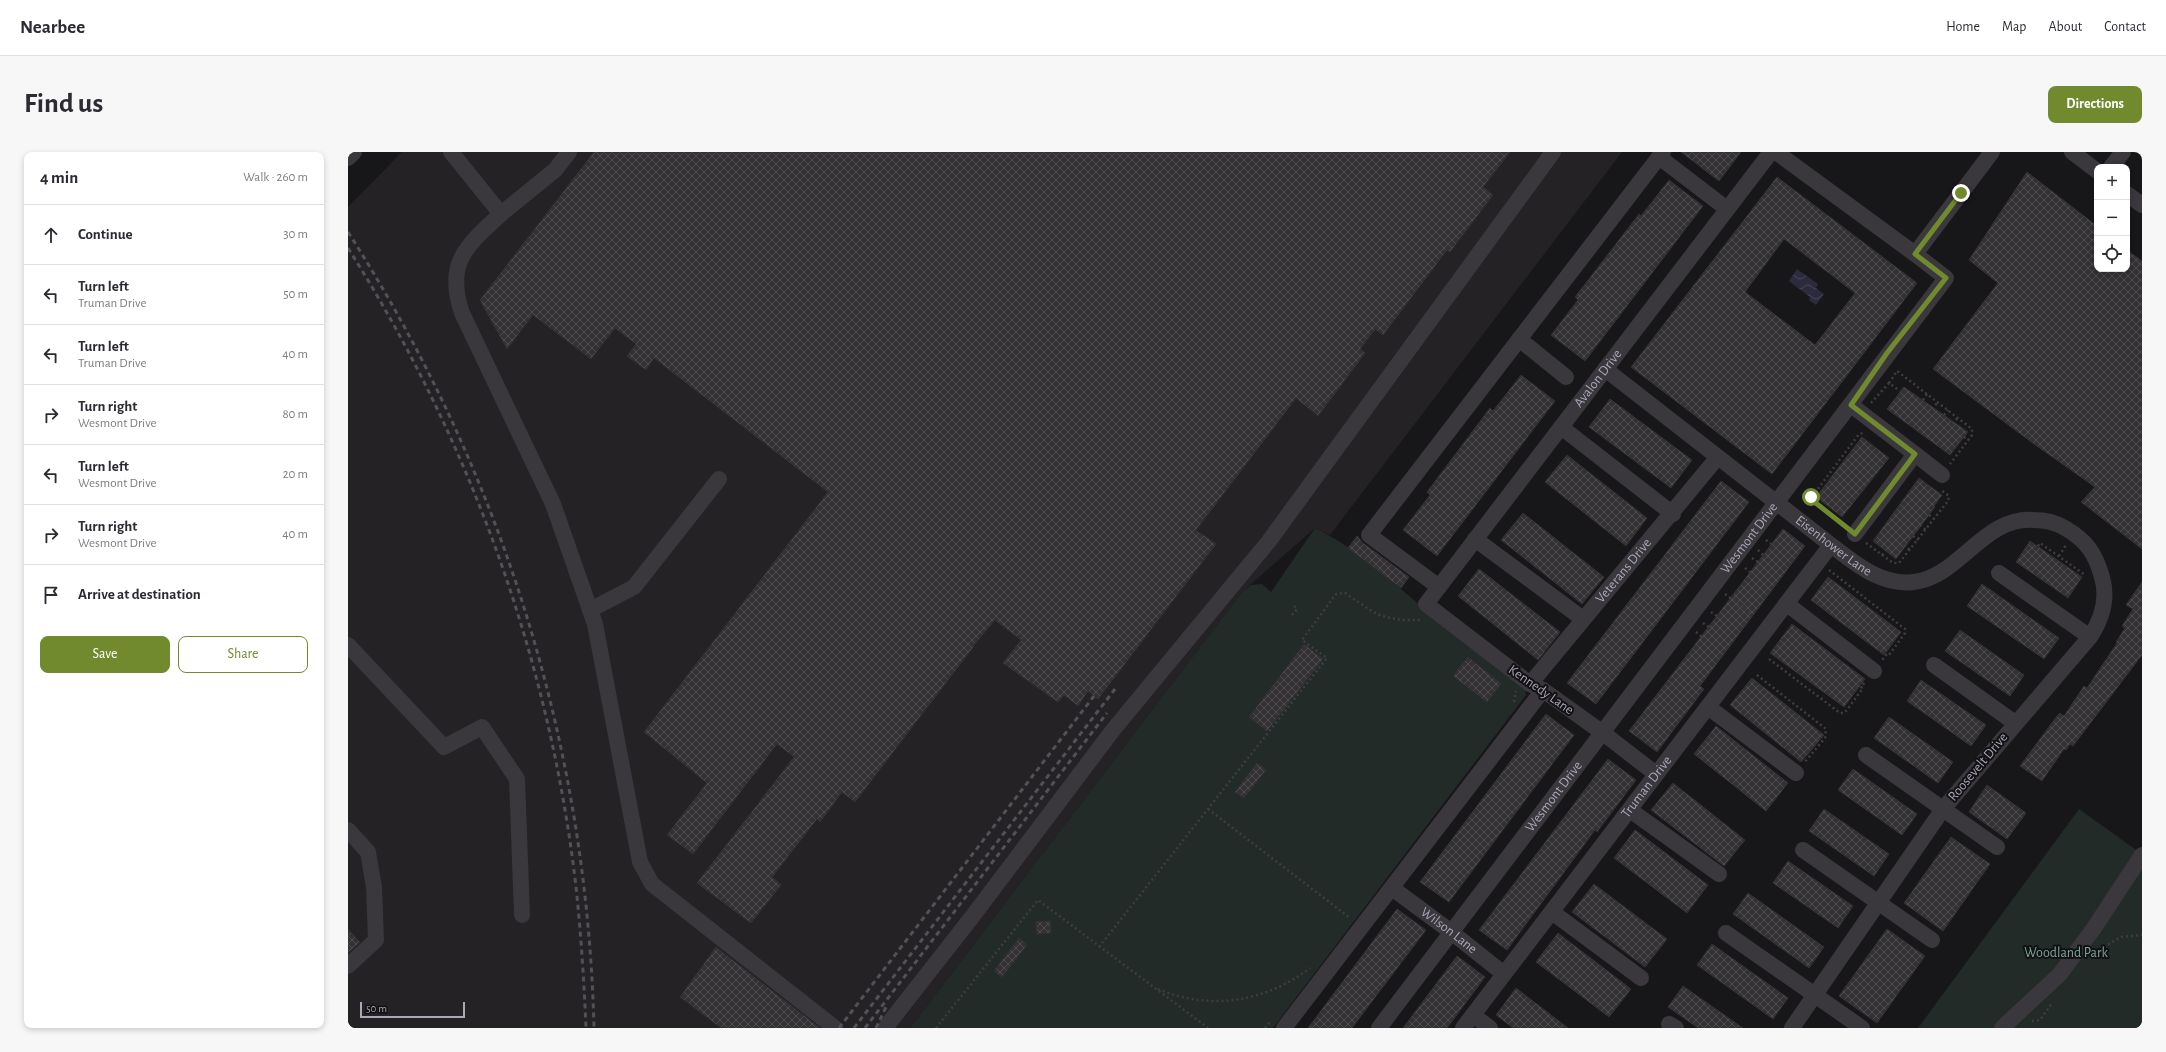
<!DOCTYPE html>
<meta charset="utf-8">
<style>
body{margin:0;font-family:"Alegreya Sans",sans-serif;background:#f7f7f7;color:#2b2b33}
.controls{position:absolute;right:12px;top:12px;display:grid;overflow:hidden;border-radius:8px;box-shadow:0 2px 6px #0003}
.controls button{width:36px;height:36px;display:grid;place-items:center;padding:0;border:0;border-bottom:1px solid #e1e1e2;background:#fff;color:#2b2b33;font:20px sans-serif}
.scale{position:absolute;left:12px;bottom:10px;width:105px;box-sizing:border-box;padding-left:4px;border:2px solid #aca7b9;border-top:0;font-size:11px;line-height:14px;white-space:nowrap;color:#aca7b9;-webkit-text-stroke:3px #121113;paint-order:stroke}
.stop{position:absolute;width:12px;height:12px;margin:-9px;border:3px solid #718a2e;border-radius:50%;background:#fff}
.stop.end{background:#718a2e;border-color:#fff;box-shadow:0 1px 4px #0008}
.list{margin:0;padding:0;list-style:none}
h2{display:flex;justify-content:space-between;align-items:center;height:52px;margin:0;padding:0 16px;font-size:17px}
h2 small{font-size:13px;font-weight:400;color:#7c7c81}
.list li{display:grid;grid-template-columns:26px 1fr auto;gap:12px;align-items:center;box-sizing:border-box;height:60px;padding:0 16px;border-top:1px solid #e1e1e2}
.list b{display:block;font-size:15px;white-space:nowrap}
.list p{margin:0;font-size:13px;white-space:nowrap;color:#7c7c81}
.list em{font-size:13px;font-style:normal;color:#7c7c81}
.actions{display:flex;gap:8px;padding:12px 16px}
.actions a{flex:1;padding:9px 0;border:1px solid #718a2e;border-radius:8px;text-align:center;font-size:14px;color:#718a2e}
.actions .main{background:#718a2e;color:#fff}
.icon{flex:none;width:22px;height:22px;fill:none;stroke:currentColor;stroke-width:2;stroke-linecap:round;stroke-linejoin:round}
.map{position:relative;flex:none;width:1794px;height:876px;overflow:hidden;border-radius:8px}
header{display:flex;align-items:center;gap:24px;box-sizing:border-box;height:56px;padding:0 20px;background:#fff;border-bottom:1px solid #e1e1e2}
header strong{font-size:19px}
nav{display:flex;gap:22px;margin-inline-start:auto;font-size:14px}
.intro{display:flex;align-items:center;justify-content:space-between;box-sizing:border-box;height:96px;padding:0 24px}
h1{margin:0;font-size:28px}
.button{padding:10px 18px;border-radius:8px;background:#718a2e;color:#fff;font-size:14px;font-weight:700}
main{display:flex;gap:24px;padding:0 24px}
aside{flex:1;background:#fff;border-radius:8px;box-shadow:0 2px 6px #0003}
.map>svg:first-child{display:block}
.built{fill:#242225}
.park{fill:#222b28}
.water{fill:url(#water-waves)}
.building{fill:url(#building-cross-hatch);stroke:#323034;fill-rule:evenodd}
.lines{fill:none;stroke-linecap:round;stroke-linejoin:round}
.path{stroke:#3f3d44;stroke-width:2.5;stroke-dasharray:2 3;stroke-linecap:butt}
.minor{stroke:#3a373d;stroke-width:16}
.rail{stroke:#535058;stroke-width:3;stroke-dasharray:5 4;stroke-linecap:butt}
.route{stroke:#718a2e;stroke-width:5}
.labels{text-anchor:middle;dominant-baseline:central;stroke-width:4;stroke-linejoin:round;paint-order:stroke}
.street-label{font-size:14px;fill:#aca7b9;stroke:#121113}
.park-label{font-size:14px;fill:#7da597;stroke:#121113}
</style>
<header>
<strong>Nearbee</strong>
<nav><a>Home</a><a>Map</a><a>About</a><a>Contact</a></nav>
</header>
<div class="intro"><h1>Find us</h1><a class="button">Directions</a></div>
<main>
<aside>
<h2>4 min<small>Walk · 260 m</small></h2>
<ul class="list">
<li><svg class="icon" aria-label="ahead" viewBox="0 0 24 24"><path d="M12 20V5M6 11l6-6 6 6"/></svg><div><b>Continue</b></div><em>30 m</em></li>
<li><svg class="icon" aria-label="left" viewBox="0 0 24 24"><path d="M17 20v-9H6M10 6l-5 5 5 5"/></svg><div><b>Turn left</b><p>Truman Drive</p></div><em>50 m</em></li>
<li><svg class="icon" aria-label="left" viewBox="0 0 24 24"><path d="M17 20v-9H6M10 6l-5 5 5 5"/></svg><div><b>Turn left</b><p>Truman Drive</p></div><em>40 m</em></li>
<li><svg class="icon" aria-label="right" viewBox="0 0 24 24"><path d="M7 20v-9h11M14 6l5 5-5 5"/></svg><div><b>Turn right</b><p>Wesmont Drive</p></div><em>80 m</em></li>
<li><svg class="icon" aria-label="left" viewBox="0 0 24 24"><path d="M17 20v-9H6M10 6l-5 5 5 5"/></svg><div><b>Turn left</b><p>Wesmont Drive</p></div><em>20 m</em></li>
<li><svg class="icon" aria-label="right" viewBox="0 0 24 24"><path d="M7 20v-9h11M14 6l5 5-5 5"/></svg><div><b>Turn right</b><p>Wesmont Drive</p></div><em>40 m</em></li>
<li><svg class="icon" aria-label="arrive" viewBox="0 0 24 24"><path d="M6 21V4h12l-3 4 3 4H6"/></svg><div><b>Arrive at destination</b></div></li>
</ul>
<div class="actions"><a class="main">Save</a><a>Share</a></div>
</aside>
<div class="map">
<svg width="1794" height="876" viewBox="0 0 1794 876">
<defs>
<pattern id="water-waves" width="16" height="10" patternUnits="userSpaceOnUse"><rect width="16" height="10" fill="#2c2b3d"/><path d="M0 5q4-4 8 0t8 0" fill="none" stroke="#484757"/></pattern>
<pattern id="building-cross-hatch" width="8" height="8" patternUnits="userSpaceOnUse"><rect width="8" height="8" fill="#333134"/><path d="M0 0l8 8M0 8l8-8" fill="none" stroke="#4e4c4f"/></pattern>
</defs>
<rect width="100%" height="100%" fill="#171618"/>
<path class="built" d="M54,0H1274L982,383L967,376L894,440L562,876H0V55Z"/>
<g class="park">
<path d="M967,376C1012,398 1050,435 1088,467C1117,491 1148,513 1177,536L1178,543L925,876H562L894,440L903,433L914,432L923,440Z"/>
<path d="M1731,657L1794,702V876H1570Z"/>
</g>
<path class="water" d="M1449,117L1470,132L1468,136L1476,142L1468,153L1461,148L1462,145L1441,129Z"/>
<g class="building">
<path d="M246,0H1162L1135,35L1145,43L1102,100L1099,98L1035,183L1027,177L1012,197L1017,201L970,264L948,246L848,378L868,392L750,547L740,539L730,554L716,543L710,550L655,511L673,488L647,468L625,494H626L507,650L494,640L472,670L469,667L424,725L433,733L403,771L349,731L446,605L429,592L345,702L319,683L359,631L296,580L480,340L306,206L298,218L279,204L288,192L267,176L243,207L185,163L159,197L132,148Z"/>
<path d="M1333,0H1393L1371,29Z"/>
<path d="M1679,20L1749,74V117H1779V98L1794,109V397L1733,350L1747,335L1686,292L1585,217L1650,131L1621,108Z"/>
<path d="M1429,25L1569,131L1424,322L1283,215ZM1436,87L1507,141L1467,193L1397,140Z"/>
<path d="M1321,28L1355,54L1237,209L1203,183L1230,148L1227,145L1291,62L1293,64Z"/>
<path d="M1173,223L1207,249L1089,404L1055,378L1082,343L1079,340L1142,256L1145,259Z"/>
<path d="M1556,235L1620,280L1602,303L1539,257Z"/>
<path d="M1262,247L1344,308L1323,336L1241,275Z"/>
<path d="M1514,285L1541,306L1494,365L1468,345Z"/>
<path d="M1219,303L1299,366L1278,394L1197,330Z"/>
<path d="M1571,326L1594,343L1586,354L1587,355L1548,407L1525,389Z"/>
<path d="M1373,329L1401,350L1248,552L1219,531Z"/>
<path d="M1175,361L1256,425L1234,452L1153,388Z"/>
<path d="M1435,377L1457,394L1352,534L1356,537L1309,600L1281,579Z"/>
<path d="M1009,384L1015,391L1061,425L1053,436L1000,396Z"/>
<path d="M1682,389L1734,425L1720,446L1668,410Z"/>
<path d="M1131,417L1212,480L1190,508L1110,444Z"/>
<path d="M1480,425L1553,480L1536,503L1463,448Z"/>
<path d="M1794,430V503L1725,594L1722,592L1718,598L1716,597L1694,629L1672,614L1709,564L1712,561L1716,564L1736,534L1739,536L1769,491L1768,490L1777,476L1774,474L1785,457L1778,453Z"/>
<path d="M1634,432L1711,486L1696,507L1619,454Z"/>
<path d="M1444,472L1517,527L1496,555L1422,501Z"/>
<path d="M1612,478L1676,523L1662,544L1597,499Z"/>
<path d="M956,492L975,507L919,579L901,565Z"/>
<path d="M1120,505L1153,532L1139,550L1105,524Z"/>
<path d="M1404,526L1476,583L1453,610L1382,553Z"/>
<path d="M1573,528L1638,573L1623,594L1559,549Z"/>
<path d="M1198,562L1226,583L1101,750L1072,730Z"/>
<path d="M1541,565L1605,610L1590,631L1526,586Z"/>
<path d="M1368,574L1440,631L1418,659L1346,602Z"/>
<path d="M1260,607L1288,628L1249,680L1247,678L1159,798L1131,778Z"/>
<path d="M909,611L918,618L896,646L887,640Z"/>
<path d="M1505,617L1569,662L1554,683L1490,638Z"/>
<path d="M1325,631L1397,688L1376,714L1303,658Z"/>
<path d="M1639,633L1678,661L1659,687L1621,660Z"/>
<path d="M1476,657L1541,702L1526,724L1461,679Z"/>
<path d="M1287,678L1360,733L1339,761L1266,706Z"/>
<path d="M1603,685L1642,712L1595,779L1556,751Z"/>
<path d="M1440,709L1505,754L1490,776L1425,731Z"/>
<path d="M1246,732L1319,787L1297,815L1224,760Z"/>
<path d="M1400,741L1476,795L1461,816L1385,762Z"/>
<path d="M1049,757L1078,778L1016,860L1004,876H960Z"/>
<path d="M702,769L703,781L689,782L688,770Z"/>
<path d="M0,777L12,790L0,801Z"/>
<path d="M1539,777L1577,804L1529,871L1491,844Z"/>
<path d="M1210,781L1283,837L1261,865L1188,810Z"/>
<path d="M671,786L679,793L654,825L646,819Z"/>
<path d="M1364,792L1440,846L1425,867L1349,813Z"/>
<path d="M368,795L387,810L472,876H373L332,845Z"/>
<path d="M1109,804L1137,825L1099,876H1055Z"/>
<path d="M1335,834L1395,876H1350L1320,855Z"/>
<path d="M1168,836L1220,876H1165L1148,863Z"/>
</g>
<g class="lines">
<g class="path">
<path d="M1541,231L1549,219L1624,277V283L1602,312"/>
<path d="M1575,248L1579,242"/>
<path d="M1523,251L1541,231L1552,239"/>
<path d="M1584,257L1590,250"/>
<path d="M1596,263L1600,258"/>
<path d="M1605,272L1610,265"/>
<path d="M1616,285L1621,288"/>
<path d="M1581,363L1586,367"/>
<path d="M1497,373L1463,346L1511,282L1515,281"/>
<path d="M1572,373L1578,378"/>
<path d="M1565,384L1570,388"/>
<path d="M1418,388L1423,392"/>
<path d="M1518,391L1545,411H1551L1600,349L1601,344L1593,338"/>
<path d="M1556,393L1562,398"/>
<path d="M1690,394L1692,391L1737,423"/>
<path d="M1410,398L1415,403"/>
<path d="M1534,403L1537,399"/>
<path d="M1711,404L1718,393"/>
<path d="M1404,406L1410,410"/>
<path d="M1397,416L1402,420"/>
<path d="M1481,418L1557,477V481L1541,503L1539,502L1534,508"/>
<path d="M1377,442L1404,462"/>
<path d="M1363,460L1369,464"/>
<path d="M1389,460L1398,448"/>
<path d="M944,463L949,457L945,453"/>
<path d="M1355,471L1361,475"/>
<path d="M1348,480L1354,485"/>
<path d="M1421,507L1492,561H1496L1499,558L1515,536L1513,535L1518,529"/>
<path d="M1409,523L1478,577L1477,586L1456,611"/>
<path d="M1166,550L1168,539"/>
<path d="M860,657L1002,766"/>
<path d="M751,795L979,506L954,488L988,442L997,441L1025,460L1034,464L1053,468H1074"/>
<path d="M1747,800L1773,785L1794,783"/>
<path d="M810,837C862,859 918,850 962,816"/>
<path d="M1684,869L1692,868L1704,851"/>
<path d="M588,876L690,748L860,876"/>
<path d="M917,876L922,870"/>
</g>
<g class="minor">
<path d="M103,0L153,62L207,18L221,0"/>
<path d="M1315,0L1311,5L1379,57"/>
<path d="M1428,0L1567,102"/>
<path d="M1724,0L1749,19"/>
<path d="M0,6L6,0"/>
<path d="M1763,15L1775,0"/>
<path d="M1779,42L1794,53"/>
<path d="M153,62C118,94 97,111 114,161L205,352L247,472L292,710L304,732L487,876"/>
<path d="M1171,187L1218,225"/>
<path id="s1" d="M1257,217L1483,393C1508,412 1533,434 1566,430C1613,424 1635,364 1686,368C1697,368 1707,370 1717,376C1739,389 1747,401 1754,425C1760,446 1754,467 1742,485L1595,657L1444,876"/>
<path d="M1503,253L1567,302L1507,382"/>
<path d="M1213,275L1325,362"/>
<path d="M1567,302L1594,323"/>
<path d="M1127,387L1235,467"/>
<path d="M1651,421L1742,485"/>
<path d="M1091,435L1021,383L1311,5"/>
<path d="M1439,452L1526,519"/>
<path d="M242,458L286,435L371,327"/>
<path d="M0,493L96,595L134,575L169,627L174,763"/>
<path d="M1586,513L1667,571"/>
<path id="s2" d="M1182,532L1369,306"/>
<path d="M1360,555L1448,621"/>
<path d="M1518,603L1649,695"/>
<path id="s3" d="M1308,622L1255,581L1195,538L1182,532L1078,452L1423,0"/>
<path d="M1282,658L1371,722"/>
<path d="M0,678L20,700L26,735L28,788L0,814"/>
<path d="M1455,698L1584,788"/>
<path id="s4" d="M1044,736L1102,779L1156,822"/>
<path d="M1204,760L1293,826"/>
<path d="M1378,781L1514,876"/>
<path d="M1125,863L1142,876"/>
<path d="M1321,872L1328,876"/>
<path d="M537,876L624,765L765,578L921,389L1205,0"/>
<path d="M936,876L1195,538"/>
<path id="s5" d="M1031,876L1598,126L1567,102L1644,0"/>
<path id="s6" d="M1115,876L1483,393"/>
<path d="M1654,876L1712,822L1746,776L1794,703"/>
</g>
<g class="rail">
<path d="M0,80C153,318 239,593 246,876"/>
<path d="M0,96C122,288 202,509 228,735C233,782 236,829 238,876"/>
<path d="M491,876L746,544"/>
<path d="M506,876L767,537"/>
<path d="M517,876L759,561"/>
<path d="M528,876L539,853"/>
</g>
</g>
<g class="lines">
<path class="route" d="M1463,345L1464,348L1507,382L1567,302L1503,253L1539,201L1598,126L1567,102L1613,41"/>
</g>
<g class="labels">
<g class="street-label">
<text stroke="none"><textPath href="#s3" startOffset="570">Avalon Drive</textPath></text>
<text stroke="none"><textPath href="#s5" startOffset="614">Wesmont Drive</textPath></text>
<text stroke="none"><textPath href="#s1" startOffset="289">Eisenhower Lane</textPath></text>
<text stroke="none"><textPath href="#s2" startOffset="147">Veterans Drive</textPath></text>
<text transform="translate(1193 538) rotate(35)">Kennedy Lane</text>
<text transform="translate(1630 615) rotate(-50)">Roosevelt Drive</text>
<text stroke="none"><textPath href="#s6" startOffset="303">Truman Drive</textPath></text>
<text stroke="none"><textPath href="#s5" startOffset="290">Wesmont Drive</textPath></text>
<text stroke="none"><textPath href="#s4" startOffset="71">Wilson Lane</textPath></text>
</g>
<g class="park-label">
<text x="1718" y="801">Woodland Park</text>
</g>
</g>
</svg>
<div class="controls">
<button>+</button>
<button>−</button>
<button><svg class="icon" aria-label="locate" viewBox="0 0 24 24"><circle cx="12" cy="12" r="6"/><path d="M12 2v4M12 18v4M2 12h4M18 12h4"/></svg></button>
</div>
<div class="scale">50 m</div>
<div class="stop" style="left:1463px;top:345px"></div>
<div class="stop end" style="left:1613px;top:41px"></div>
</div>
</main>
